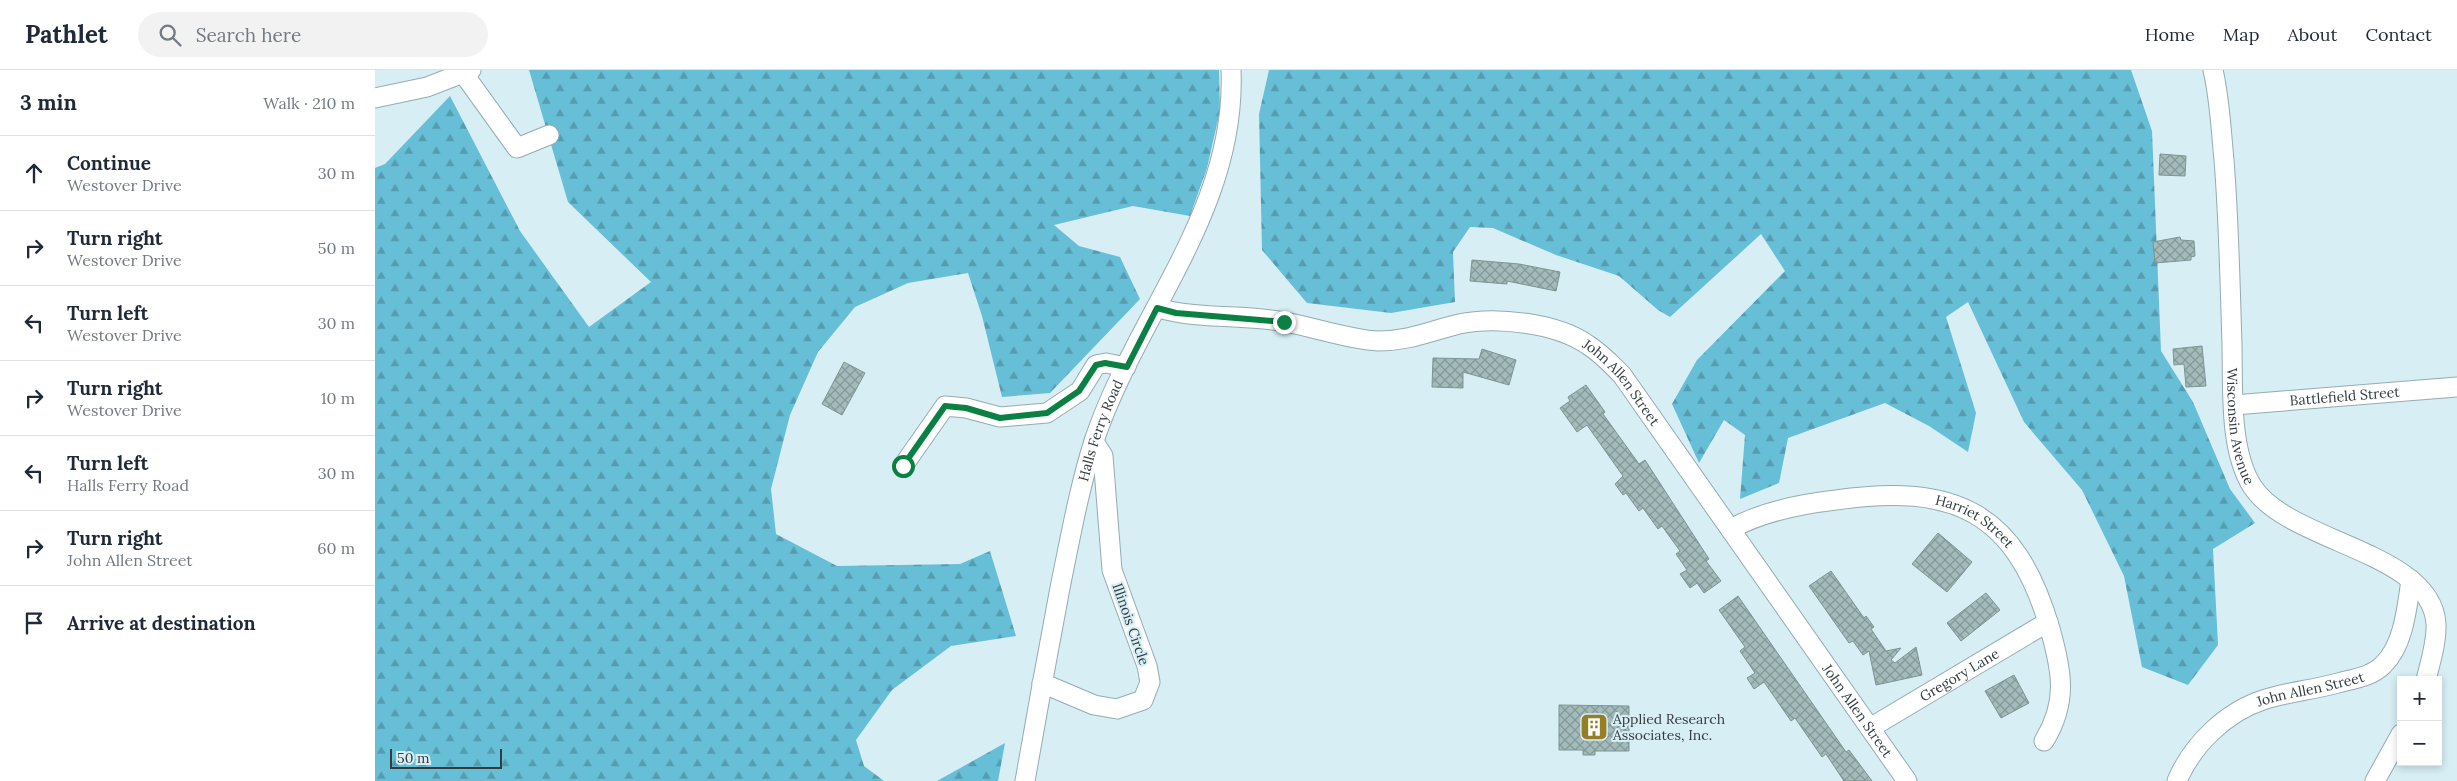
<!DOCTYPE html>
<meta charset="utf-8">
<style>
body{margin:0;font-family:Lora,serif;background:#f2f2f3;color:#1f2937}
.controls{position:absolute;right:15px;bottom:15px;display:grid;overflow:hidden;border-radius:0px;box-shadow:0 2px 8px #0003}
.controls button{width:45px;height:45px;display:grid;place-items:center;padding:0;border:0;border-bottom:1px solid #e0e1e3;background:#fff;color:#1f2937;font:25px sans-serif}
.scale{position:absolute;left:15px;bottom:12px;width:112px;box-sizing:border-box;padding-left:5px;border:2px solid #333c3f;border-top:0;font-size:14px;line-height:18px;white-space:nowrap;color:#333c3f;-webkit-text-stroke:4px #d7eef5;paint-order:stroke}
.stop{position:absolute;width:15px;height:15px;margin:-11px;border:4px solid #0b8043;border-radius:50%;background:#fff}
.stop.end{background:#0b8043;border-color:#fff;box-shadow:0 1px 5px #0008}
.list{margin:0;padding:0;list-style:none}
h2{display:flex;justify-content:space-between;align-items:center;height:65px;margin:0;padding:0 20px;font-size:21px}
h2 small{font-size:16px;font-weight:400;color:#747a83}
.list li{display:grid;grid-template-columns:32px 1fr auto;gap:15px;align-items:center;box-sizing:border-box;height:75px;padding:0 20px;border-top:1px solid #e0e1e3}
.list b{display:block;font-size:19px;white-space:nowrap}
.list p{margin:0;font-size:16px;white-space:nowrap;color:#747a83}
.list em{font-size:16px;font-style:normal;color:#747a83}
.icon{flex:none;width:28px;height:28px;fill:none;stroke:currentColor;stroke-width:2;stroke-linecap:round;stroke-linejoin:round}
.map{position:relative;flex:none;width:2082px;height:711px;overflow:hidden}
header{display:flex;align-items:center;gap:30px;box-sizing:border-box;height:70px;padding:0 25px;background:#fff;border-bottom:1px solid #e0e1e3}
header strong{font-size:24px}
nav{display:flex;gap:28px;margin-inline-start:auto;font-size:18px}
.search{width:350px;height:45px;background:#f2f2f3;display:flex;align-items:center;gap:12px;box-sizing:border-box;padding:0 18px;border-radius:28px;color:#747a83;font-size:19px}
main{display:flex}
aside{flex:1;background:#fff}
.map>svg:first-child{display:block}
.forest{fill:url(#forest-firs)}
.building{fill:url(#building-cross-hatch);stroke:#7d9493}
.lines{fill:none;stroke-linecap:round;stroke-linejoin:round}
.minor-casing{stroke:#95abb2;stroke-width:21}
.minor{stroke:#fff;stroke-width:19}
.route{stroke:#0b8043;stroke-width:6}
.labels{text-anchor:middle;dominant-baseline:central;stroke-width:4;stroke-linejoin:round;paint-order:stroke}
.street-label{font-size:14px;fill:#333c3f;stroke:#d7eef5}
.poi-label{font-size:14px;fill:#333c3f;stroke:#d7eef5;text-anchor:start}
</style>
<header>
<strong>Pathlet</strong>
<div class="search"><svg class="icon" aria-label="search" viewBox="0 0 24 24"><circle cx="10" cy="10" r="6"/><path d="M15 15l6 6"/></svg>Search here</div>
<nav><a>Home</a><a>Map</a><a>About</a><a>Contact</a></nav>
</header>
<main>
<aside>
<h2>3 min<small>Walk · 210 m</small></h2>
<ul class="list">
<li><svg class="icon" aria-label="ahead" viewBox="0 0 24 24"><path d="M12 20V5M6 11l6-6 6 6"/></svg><div><b>Continue</b><p>Westover Drive</p></div><em>30 m</em></li>
<li><svg class="icon" aria-label="right" viewBox="0 0 24 24"><path d="M7 20v-9h11M14 6l5 5-5 5"/></svg><div><b>Turn right</b><p>Westover Drive</p></div><em>50 m</em></li>
<li><svg class="icon" aria-label="left" viewBox="0 0 24 24"><path d="M17 20v-9H6M10 6l-5 5 5 5"/></svg><div><b>Turn left</b><p>Westover Drive</p></div><em>30 m</em></li>
<li><svg class="icon" aria-label="right" viewBox="0 0 24 24"><path d="M7 20v-9h11M14 6l5 5-5 5"/></svg><div><b>Turn right</b><p>Westover Drive</p></div><em>10 m</em></li>
<li><svg class="icon" aria-label="left" viewBox="0 0 24 24"><path d="M17 20v-9H6M10 6l-5 5 5 5"/></svg><div><b>Turn left</b><p>Halls Ferry Road</p></div><em>30 m</em></li>
<li><svg class="icon" aria-label="right" viewBox="0 0 24 24"><path d="M7 20v-9h11M14 6l5 5-5 5"/></svg><div><b>Turn right</b><p>John Allen Street</p></div><em>60 m</em></li>
<li><svg class="icon" aria-label="arrive" viewBox="0 0 24 24"><path d="M6 21V4h12l-3 4 3 4H6"/></svg><div><b>Arrive at destination</b></div></li>
</ul>
</aside>
<div class="map">
<svg width="2082" height="711" viewBox="0 0 2082 711">
<defs>
<pattern id="forest-firs" width="22" height="20" patternUnits="userSpaceOnUse" patternTransform="scale(1.25)"><rect width="22" height="20" fill="#66bed7"/><path d="M5 1l3.5 6h-7zM16 11l3.5 6h-7z" fill="#559cb0"/></pattern>
<pattern id="building-cross-hatch" width="8" height="8" patternUnits="userSpaceOnUse" patternTransform="scale(1.25)"><rect width="8" height="8" fill="#a3bbba"/><path d="M0 0l8 8M0 8l8-8" fill="none" stroke="#859999"/></pattern>
</defs>
<rect width="100%" height="100%" fill="#d7eef5"/>
<g class="forest">
<path d="M154,0H844L845,41L832,98L815,146L758,136L679,155L704,176L745,187L765,229L675,323L627,327L607,246L593,203L533,213L480,237L443,282L415,345L396,419L401,464L462,496L585,494L615,481L641,566L576,576L517,620L481,670L489,696L509,711H0V98L10,94L75,26L145,161L214,257L276,212L193,132Z"/>
<path d="M894,0H1756L1777,61L1786,281L1818,332L1855,419L1880,453L1838,479L1843,575L1813,615L1767,597L1749,506L1707,420L1649,352L1593,232L1571,247L1601,343L1593,382L1554,356L1510,333L1413,368L1404,413L1365,429L1370,365L1349,350L1324,393L1297,334L1322,290L1410,201L1386,164L1295,247L1283,240L1244,206L1181,185L1118,158L1095,157L1078,182L1080,232L1016,243L932,233L887,180L884,44Z"/>
<path d="M630,673L623,711H561H562Z"/>
</g>
<g class="building">
<path d="M1785,84L1811,86L1810,106L1784,105Z"/>
<path d="M1805,167L1806,170L1819,171L1820,186L1816,187V190L1780,193L1778,172Z"/>
<path d="M1097,190L1144,194L1185,202L1181,221L1132,211V214L1095,211Z"/>
<path d="M1827,276L1831,316L1811,317L1809,294L1799,295L1798,279Z"/>
<path d="M1107,279L1141,290L1134,315L1088,302V318L1057,317L1058,288L1104,289Z"/>
<path d="M469,292L490,303L467,345L447,334Z"/>
<path d="M1211,315L1230,342L1228,344L1264,394L1270,390L1334,489L1331,491L1346,511L1329,523L1322,513L1315,518L1305,504L1312,500L1301,484L1305,481L1287,456L1283,459L1268,438L1264,441L1251,423L1248,425L1240,414L1248,406L1212,355L1202,362L1185,338L1195,331L1193,327Z"/>
<path d="M1563,463L1597,492L1572,522L1537,494Z"/>
<path d="M1456,501L1489,548L1491,546L1499,557L1496,559L1511,581L1526,578L1516,590L1520,593L1541,577L1547,605L1501,615L1494,581L1488,585L1478,571L1474,573L1434,516Z"/>
<path d="M1611,523L1625,540L1586,571L1572,553Z"/>
<path d="M1363,526L1471,682L1474,680L1497,711H1469L1451,684L1447,687L1420,648L1416,651L1389,612L1379,619L1372,608L1380,603L1365,581L1370,577L1344,540Z"/>
<path d="M1639,605L1654,633L1626,648L1610,621Z"/>
<path d="M1184,635L1254,636V681H1220V685H1208V680H1184Z"/>
</g>
<g class="lines">
<defs>
<g id="minor">
<path id="s1" d="M1838,0C1845,30 1846,60 1849,90C1854,152 1855,214 1857,275C1858,318 1854,379 1877,416C1913,473 2057,481 2061,554C2062,572 2055,593 2051,610"/>
<path d="M88,3L142,78L174,65"/>
<path d="M0,28L52,17L96,0"/>
<path id="s2" d="M783,238C824,250 868,244 910,252C938,257 976,270 1003,271C1035,271 1055,261 1084,254C1121,246 1182,253 1213,275C1226,283 1236,294 1247,305L1532,711"/>
<path id="s3" d="M1859,335L2082,317"/>
<path d="M528,396L570,336L591,338L625,347L672,343L705,321L721,295L731,293L751,297"/>
<path id="s4" d="M1356,459C1386,442 1426,434 1461,430C1579,413 1641,441 1675,559C1687,601 1693,632 1669,671"/>
<path d="M667,613L719,635L742,639L768,630L775,612L772,596L737,500L728,386L719,372"/>
<path id="s5" d="M1495,658L1673,552"/>
<path id="s6" d="M650,711C661,647 673,582 685,518C695,469 704,419 719,371C761,245 862,140 856,0"/>
<path id="s7" d="M1802,711C1817,675 1851,642 1888,630C1912,622 1938,620 1963,613C1978,609 1996,607 2008,595C2029,575 2032,537 2036,510"/>
<path d="M2000,711L2026,664"/>
</g>
</defs>
<use href="#minor" class="minor-casing"/>
<use href="#minor" class="minor"/>
</g>
<g class="lines">
<path class="route" d="M528,396L570,336L591,338L625,348L672,343L704,321L721,295L730,293L752,297L782,238L801,243L909,252"/>
</g>
<defs>
<symbol id="building-square" viewBox="-11 -11 22 22"><rect x="-9" y="-9" width="18" height="18" rx="4" fill="#947e26" stroke="#d7eef5"/><path d="M-4-6H4V6H1V3H-1V6H-4ZM-2.5-4.3h1.7v1.8h-1.7ZM.8-4.3h1.7v1.8H.8ZM-2.5-1h1.7V.8h-1.7ZM.8-1h1.7V.8H.8Z" fill="#fff"/></symbol>
</defs>
<g fill-rule="evenodd">
<use href="#building-square" x="1203" y="641" width="32" height="32"/>
</g>
<g class="labels">
<g class="street-label">
<text stroke="none"><textPath href="#s2" startOffset="490">John Allen Street</textPath></text>
<text stroke="none"><textPath href="#s3" startOffset="111">Battlefield Street</textPath></text>
<text stroke="none"><textPath href="#s1" startOffset="358">Wisconsin Avenue</textPath></text>
<text stroke="none"><textPath href="#s6" startOffset="359">Halls Ferry Road</textPath></text>
<text stroke="none"><textPath href="#s4" startOffset="255">Harriet Street</textPath></text>
<text transform="translate(756 554) rotate(71)">Illinois Circle</text>
<text stroke="none"><textPath href="#s5" startOffset="104">Gregory Lane</textPath></text>
<text stroke="none"><textPath href="#s7" startOffset="170">John Allen Street</textPath></text>
<text stroke="none"><textPath href="#s2" startOffset="895">John Allen Street</textPath></text>
</g>
<g class="poi-label">
<text x="1238" y="649">Applied Research<tspan x="1238" dy="16">Associates, Inc.</tspan></text>
</g>
</g>
</svg>
<div class="controls">
<button>+</button>
<button>−</button>
</div>
<div class="scale">50 m</div>
<div class="stop" style="left:528px;top:396px"></div>
<div class="stop end" style="left:909px;top:252px"></div>
</div>
</main>
